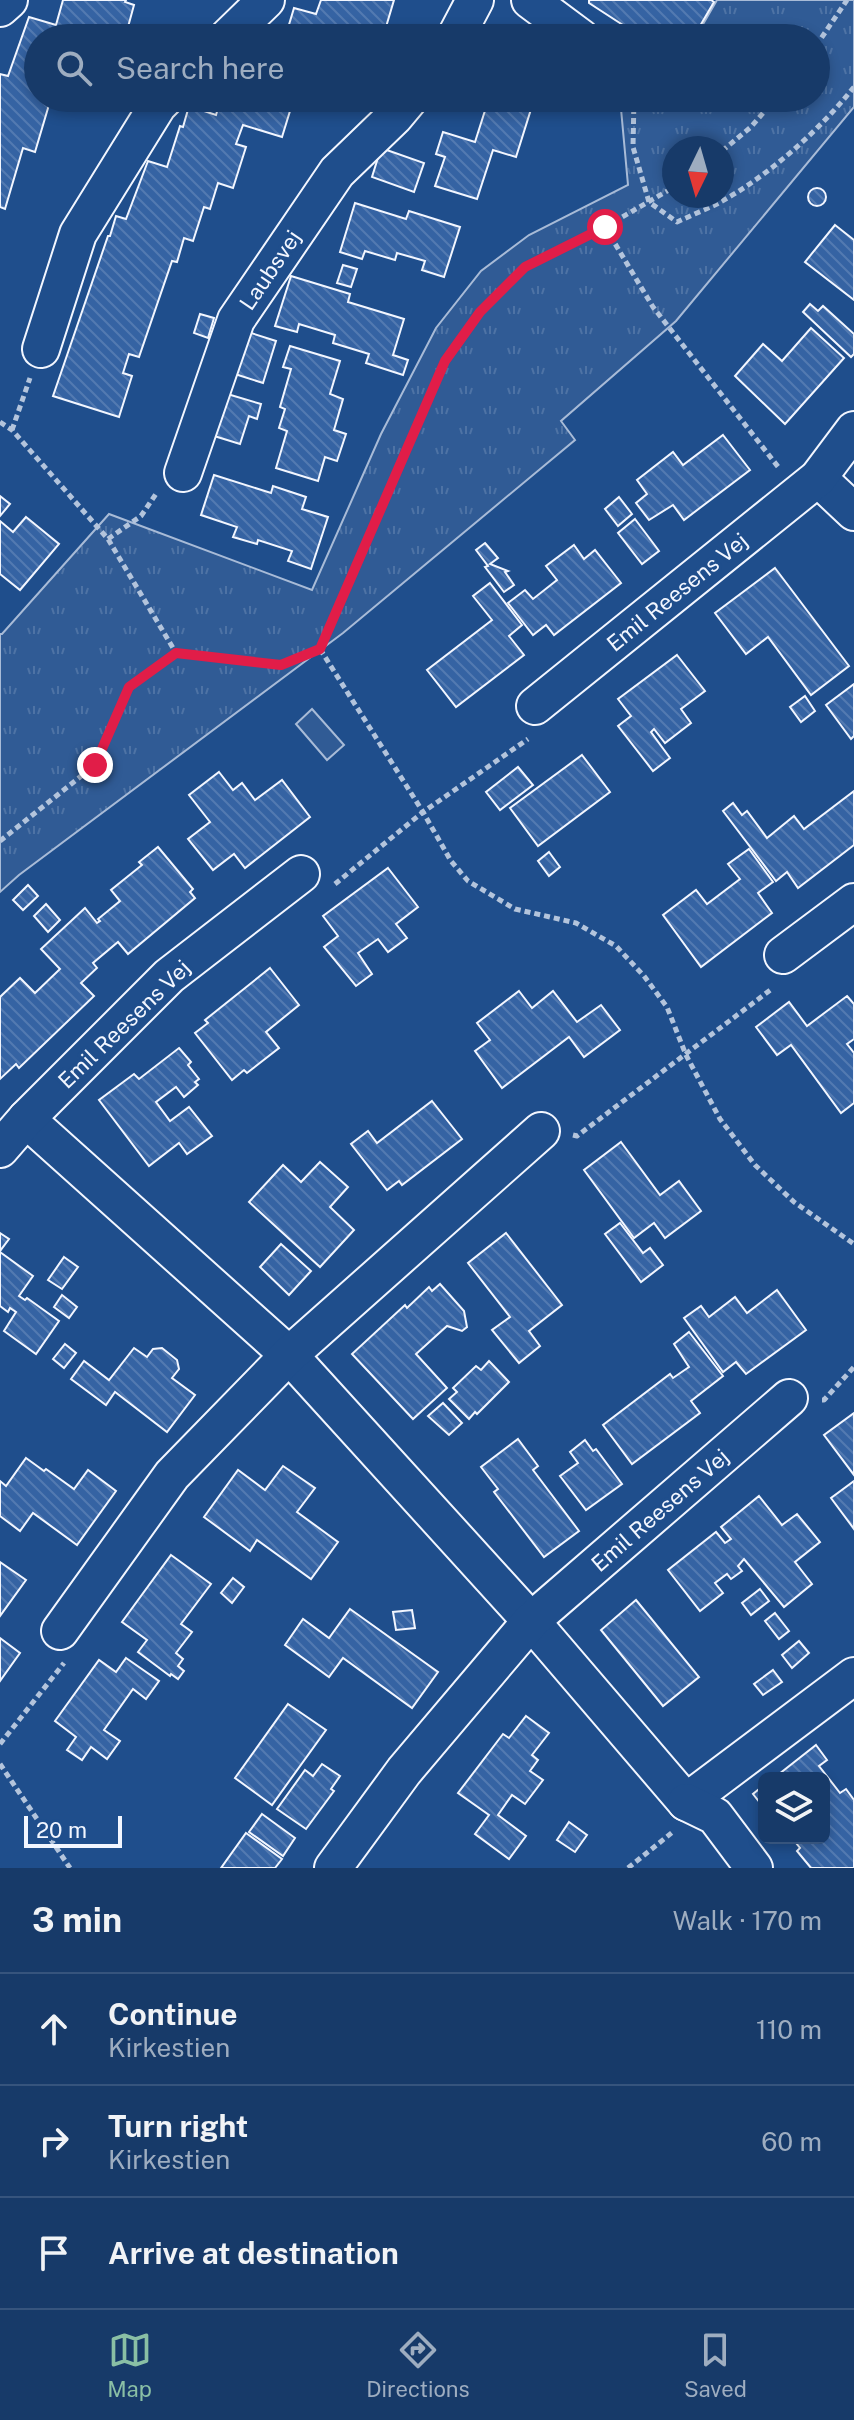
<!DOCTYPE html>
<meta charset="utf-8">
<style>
body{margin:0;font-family:"Public Sans",sans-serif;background:#20416f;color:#f1f3f6}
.controls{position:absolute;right:24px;bottom:24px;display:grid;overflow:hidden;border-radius:12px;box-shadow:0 4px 12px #0003}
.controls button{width:72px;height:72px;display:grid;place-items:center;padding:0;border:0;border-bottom:2px solid #36547d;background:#173a69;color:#f1f3f6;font:40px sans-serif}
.compass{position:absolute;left:662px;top:136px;width:72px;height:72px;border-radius:50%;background:#173a69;box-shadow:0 4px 12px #0003;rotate:185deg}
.scale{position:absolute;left:24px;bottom:20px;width:98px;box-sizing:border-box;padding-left:8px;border:4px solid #f2f6ff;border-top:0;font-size:22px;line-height:28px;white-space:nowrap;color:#f2f6ff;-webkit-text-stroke:6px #1f4e8c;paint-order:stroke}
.stop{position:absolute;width:24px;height:24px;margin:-18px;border:6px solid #e11d48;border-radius:50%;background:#fff}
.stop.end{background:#e11d48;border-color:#fff;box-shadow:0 2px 8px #0008}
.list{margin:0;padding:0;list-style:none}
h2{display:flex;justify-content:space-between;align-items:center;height:104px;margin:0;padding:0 32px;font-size:34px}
h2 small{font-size:26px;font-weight:400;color:#9eadc0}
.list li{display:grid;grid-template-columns:52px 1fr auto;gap:24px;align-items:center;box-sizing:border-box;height:112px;padding:0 32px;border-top:2px solid #36547d}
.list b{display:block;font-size:30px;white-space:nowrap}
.list p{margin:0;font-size:26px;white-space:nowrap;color:#9eadc0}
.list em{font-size:26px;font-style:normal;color:#9eadc0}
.icon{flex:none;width:44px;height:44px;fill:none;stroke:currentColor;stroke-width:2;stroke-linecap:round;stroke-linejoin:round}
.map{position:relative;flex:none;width:854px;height:1868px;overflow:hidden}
.search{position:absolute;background:#173a69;box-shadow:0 4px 12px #0003;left:24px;right:24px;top:24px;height:88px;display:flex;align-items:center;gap:20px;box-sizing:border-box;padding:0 28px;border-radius:44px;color:#9eadc0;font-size:30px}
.sheet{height:440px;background:#173a69}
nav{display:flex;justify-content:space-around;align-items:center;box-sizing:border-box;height:112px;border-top:2px solid #36547d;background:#173a69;font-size:22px;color:#9eadc0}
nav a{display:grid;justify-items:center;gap:4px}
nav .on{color:#8abfa5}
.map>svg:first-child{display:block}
.built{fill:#305b95;stroke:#a8bbd7;stroke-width:2}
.park{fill:url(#park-tufts);stroke:#a8bbd7;stroke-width:2;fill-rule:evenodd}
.building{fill:url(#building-back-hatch);stroke:#f2f6ff;stroke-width:2}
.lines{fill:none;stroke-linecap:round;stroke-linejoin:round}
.minor-casing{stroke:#f2f6ff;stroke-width:40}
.path{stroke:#b3c4dc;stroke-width:5;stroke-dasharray:6 4;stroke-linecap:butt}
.minor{stroke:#1f4e8c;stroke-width:36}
.route{stroke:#e11d48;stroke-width:10}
.labels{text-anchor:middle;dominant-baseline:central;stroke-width:6;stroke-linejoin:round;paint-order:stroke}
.street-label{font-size:22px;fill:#f2f6ff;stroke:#1f4e8c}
</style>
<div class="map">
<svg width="854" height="1868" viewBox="0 0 854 1868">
<defs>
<pattern id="park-tufts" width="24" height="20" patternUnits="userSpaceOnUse" patternTransform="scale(2)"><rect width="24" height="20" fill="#305b95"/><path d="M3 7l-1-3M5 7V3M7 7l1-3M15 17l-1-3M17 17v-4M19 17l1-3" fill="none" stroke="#4e73a5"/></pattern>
<pattern id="building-back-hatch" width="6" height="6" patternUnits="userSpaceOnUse" patternTransform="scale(2)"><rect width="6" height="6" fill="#3563a3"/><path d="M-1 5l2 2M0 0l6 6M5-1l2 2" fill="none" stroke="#537ab1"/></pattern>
</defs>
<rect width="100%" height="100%" fill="#1f4e8c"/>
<path class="built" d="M312,709L344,745L327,760L296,724Z"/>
<path class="park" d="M717,0H854V107L676,321L561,421L575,440L343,633L19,875L0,892V634H2L109,514L312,590L381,434L436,328L481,271L529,235L628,185L620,98H816V38H695ZM674,148H722V196H674Z"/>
<g class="building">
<path d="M63,0H126L125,2L134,5L125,38H38V98H51L35,152L23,148L5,209L0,207V74L8,76L29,17L56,25Z"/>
<path d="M321,0H394L383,37L370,33L368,38H361L363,31L348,26L344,38H281L285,27L288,28L294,8L316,14Z"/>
<path d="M589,0H711L714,2L693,38H643L589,3Z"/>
<path d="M221,98H294L282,137L243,125L236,144L246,147L233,188L218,183L210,209L204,207L193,241L184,238L177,262L172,261L139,357L129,354L123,373L132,376L119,417L53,396L108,236H110L116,216L126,219L148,161L167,167L180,126L183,127L189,106L216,115Z"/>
<path d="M489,98H523L521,102L532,106L516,157L493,150L477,199L435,186L445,157L436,154L443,132L475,142Z"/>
<path d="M381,148L424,163L414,192L372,177Z"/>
<circle cx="817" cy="197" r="9"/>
<path d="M355,203L406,219L409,211L460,227L444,277L422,270L425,261L397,253L395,260L365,251L362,259L340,252Z"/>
<path d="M835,225L854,240V300L805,262Z"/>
<path d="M343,265L357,269L351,287L337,283Z"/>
<path d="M291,276L350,294L348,302L404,319L393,355L408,360L403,375L366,363L369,354L333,343L335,335L299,324L297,332L275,326Z"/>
<path d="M810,304L818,311L823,306L854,334V354L851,357L803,312Z"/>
<path d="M200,314L214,318L208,338L194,333Z"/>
<path d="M811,328L844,358L785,424L735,376L763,344L782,361Z"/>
<path d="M248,332L276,341L263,383L235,374Z"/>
<path d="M290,346L340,361L330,394L343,399L334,430L346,434L337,461L325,457L318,481L276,468L287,431L279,428L285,409L280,407L291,369L283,367Z"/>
<path d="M224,393L261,404L257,419L249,416L240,444L211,435Z"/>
<path d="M723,435L750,470L684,520L673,505L649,520L636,503L647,494L637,480L673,452L683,465Z"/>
<path d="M214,475L271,493L273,486L306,497L302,509L328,517L311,569L288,561L292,551L258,540L257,544L233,537L237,527L201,515Z"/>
<path d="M0,496L10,504L0,516Z"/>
<path d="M619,497L632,514L618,526L605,509Z"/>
<path d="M26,517L59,544L20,590L0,574V521L13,532Z"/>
<path d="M635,519L659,551L642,564L618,533Z"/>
<path d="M485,543L498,558L490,564L508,571L505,572L514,585L504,592L485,567L488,566L476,550Z"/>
<path d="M574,545L584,559L595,550L621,583L554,635L546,625L533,635L508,603L525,590L533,599L557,580L546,566Z"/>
<path d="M775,568L849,666L811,695L768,637L746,654L715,613Z"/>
<path d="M490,583L522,625L509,636L524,655L456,707L427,670L492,620L473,596Z"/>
<path d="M677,655L705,691L681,709L691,723L665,743L654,729L651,732L670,758L653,771L618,726L631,716L618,699Z"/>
<path d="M854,684V736L851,739L826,705Z"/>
<path d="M805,696L815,711L801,722L790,707Z"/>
<path d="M582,755L610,792L538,846L510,808Z"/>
<path d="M518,767L533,785L500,810L486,792Z"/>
<path d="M219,772L233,790L242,783L255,800L282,780L310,817L245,868L234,854L213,870L188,839L210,822L189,795Z"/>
<path d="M854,791V845L798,888L787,872L776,881L723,811L733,803L742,815L747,811L767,838L794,816L804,829Z"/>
<path d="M158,847L193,889L190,892L195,898L128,954L118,942L93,963L97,968L81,983L94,996L19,1068L16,1064L0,1079V997L20,978L35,993L60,969L41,949L85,908L97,923L100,921L98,919L120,901L111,890L142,865L139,862Z"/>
<path d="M749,849L773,882L758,893L772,913L701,967L663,915L696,890L707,904L740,879L728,864Z"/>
<path d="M549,852L560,867L549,876L538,861Z"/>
<path d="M388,868L418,907L396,924L407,938L388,952L378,939L358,953L372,974L356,986L324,947L338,936L323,916Z"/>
<path d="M28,885L38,896L23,910L13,900Z"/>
<path d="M46,904L60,920L48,932L34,916Z"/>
<path d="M270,968L299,1005L266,1032L279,1048L247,1073L244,1070L232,1080L195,1033L208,1023L205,1020Z"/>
<path d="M519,991L532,1008L553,991L577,1022L601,1005L620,1030L584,1057L569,1037L502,1088L475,1051L490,1040L477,1023Z"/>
<path d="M847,996L854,1004V1039L847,1044L854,1053V1103L841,1113L791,1045L777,1055L756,1027L789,1002L807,1026Z"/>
<path d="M179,1048L191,1062L188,1065L199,1079L195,1082L198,1085L184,1097L176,1087L156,1102L170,1121L189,1107L212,1136L187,1154L179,1143L149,1166L99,1100L134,1074L139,1079Z"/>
<path d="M432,1101L462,1139L402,1185L399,1181L387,1190L351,1144L368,1131L377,1143Z"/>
<path d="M621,1142L660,1195L679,1181L701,1211L665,1238L654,1223L634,1238L584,1170Z"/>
<path d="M320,1162L348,1187L330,1207L354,1230L320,1267L249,1202L283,1165L301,1182Z"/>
<path d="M620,1223L643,1253L650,1248L663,1265L641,1282L605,1234Z"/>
<path d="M0,1233L9,1239L0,1251Z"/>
<path d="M506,1233L562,1305L529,1331L540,1346L519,1363L492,1330L510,1317L468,1263Z"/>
<path d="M281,1244L311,1271L289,1295L260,1267Z"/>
<path d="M0,1252L33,1276L19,1296L25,1300L27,1298L59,1321L36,1354L4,1331L16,1312L10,1308L8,1312L0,1306Z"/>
<path d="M64,1257L78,1267L62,1289L48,1280Z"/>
<path d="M440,1284L464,1311L467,1327L462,1331L447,1326L416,1354L447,1388L413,1419L352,1354L405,1305L407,1308L429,1287L432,1291Z"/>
<path d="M777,1290L806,1330L746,1374L736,1362L723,1372L684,1318L701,1306L709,1317L735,1297L747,1313Z"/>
<path d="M62,1295L77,1307L69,1318L54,1307Z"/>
<path d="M689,1332L723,1376L691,1401L700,1413L632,1464L603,1425L670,1374L673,1378L689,1367L674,1344Z"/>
<path d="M65,1344L76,1353L64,1368L53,1359Z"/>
<path d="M134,1348L147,1357L153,1349L162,1348L177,1360L179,1369L172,1378L195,1395L167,1432L115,1392L106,1405L71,1379L84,1361L109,1380Z"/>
<path d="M489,1361L509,1382L477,1414L475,1412L469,1419L449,1399L457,1392L453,1388L476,1366L481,1370Z"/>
<path d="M443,1403L462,1423L449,1435L428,1416Z"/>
<path d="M854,1413V1475L824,1435Z"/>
<path d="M518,1439L538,1466L533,1470L579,1531L544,1557L494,1492L498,1489L481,1467Z"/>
<path d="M585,1440L593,1451L596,1449L622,1484L586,1510L560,1476L578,1463L570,1452Z"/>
<path d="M26,1458L44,1471L46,1469L74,1489L88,1470L116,1491L77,1545L33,1513L20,1531L0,1516V1481L6,1486Z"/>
<path d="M283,1466L315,1488L297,1512L338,1542L311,1579L257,1540L250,1551L204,1517L238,1470L265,1490Z"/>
<path d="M854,1481V1529L831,1498Z"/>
<path d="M759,1496L782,1525L797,1514L820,1542L795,1562L812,1584L784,1607L744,1559L738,1566L742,1571L731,1579L727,1574L715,1583L723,1593L700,1611L668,1570L716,1532L725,1543L731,1539L721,1527Z"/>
<path d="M171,1555L211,1584L181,1624L192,1632L176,1653L183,1659L178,1666L184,1671L178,1679L171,1674L170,1676L138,1652L147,1640L122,1622Z"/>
<path d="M0,1562L26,1580L0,1616Z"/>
<path d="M233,1578L244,1587L232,1603L221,1593Z"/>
<path d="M760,1589L769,1601L751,1615L742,1603Z"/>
<path d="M636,1600L699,1677L663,1706L601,1630Z"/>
<path d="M350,1609L438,1672L412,1708L343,1658L329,1677L285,1645L303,1619L329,1638Z"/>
<path d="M412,1610L415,1628L396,1630L393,1612Z"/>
<path d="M775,1613L789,1631L779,1639L765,1621Z"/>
<path d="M0,1638L20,1653L0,1681Z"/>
<path d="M799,1641L809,1653L792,1668L782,1655Z"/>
<path d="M126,1658L159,1681L146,1699L133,1689L104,1730L120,1741L107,1759L91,1747L82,1760L67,1750L76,1737L55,1721L99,1660L116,1672Z"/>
<path d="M773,1670L782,1682L763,1695L754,1684Z"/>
<path d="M288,1704L326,1730L272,1805L235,1778Z"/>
<path d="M526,1716L549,1733L532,1755L538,1760L530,1771L543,1780L525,1804L512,1795L498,1815L526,1836L509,1859L475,1834L489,1815L458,1793L503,1734L509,1738Z"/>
<path d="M816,1745L827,1760L819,1766L840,1793L846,1789L854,1800V1868H811L797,1851L800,1848L792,1838H824V1778H774Z"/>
<path d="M322,1764L340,1776L331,1789L334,1791L306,1829L277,1809L305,1770L313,1776Z"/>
<path d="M764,1785V1808L753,1794Z"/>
<path d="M262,1814L295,1838L283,1856L249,1832Z"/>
<path d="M569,1822L587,1835L575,1852L557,1840Z"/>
<path d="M246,1833L282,1859L275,1868H221Z"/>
</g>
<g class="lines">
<defs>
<g id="minor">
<path d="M530,0L581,38"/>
<path d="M0,8L9,0"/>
<path d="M227,38L266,0"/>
<path d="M455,38L475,0"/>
<path d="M41,349L78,234L158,105L165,98"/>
<path d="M183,473L236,320L337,172L395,116L410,98"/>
<path d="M818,478L854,512"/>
<path d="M535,706L818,478L854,430"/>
<path d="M783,955L854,902"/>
<path d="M26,1119L289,1355L531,1621L686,1802L854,1676"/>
<path d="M0,1149L26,1119L169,976L301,874"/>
<path d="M60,1631L172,1475L289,1355L541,1131"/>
<path d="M686,1802L715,1816L754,1868"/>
<path d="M333,1868L404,1771L531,1621L789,1398"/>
</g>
</defs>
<use href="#minor" class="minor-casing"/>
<g class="path">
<path d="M816,46L847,0"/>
<path d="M634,98L633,147L649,202L677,222C690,216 704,210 717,204C767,177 819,131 854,87"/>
<path d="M722,151L751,127L776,98"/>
<path d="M605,227L653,307L779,468"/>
<path d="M0,422L12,430L108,539L176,653"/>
<path d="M12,430L30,378"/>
<path d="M108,539L141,516L156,494"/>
<path d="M320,649L423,812L451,861L468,881L515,909L576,923L616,946L644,976L667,1007L686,1055L720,1119L755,1165L794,1202L854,1244"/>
<path d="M0,841L95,765L129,687L176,653L281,665L320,649L445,361L480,312L525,267L605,227L674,187"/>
<path d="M335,884L423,812L528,739"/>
<path d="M573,1135L577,1136L773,988"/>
<path d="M822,1400H824L854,1367"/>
<path d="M0,1744L64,1663"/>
<path d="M0,1764L70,1868"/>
<path d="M628,1868L674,1831"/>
</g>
<use href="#minor" class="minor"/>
</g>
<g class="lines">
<path class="route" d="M95,765L129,687L176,653L281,665L320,649L445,361L480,312L525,267L605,227"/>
</g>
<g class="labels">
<g class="street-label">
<text transform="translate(270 270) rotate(-56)">Laubsvej</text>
<text transform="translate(677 592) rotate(-39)">Emil Reesens Vej</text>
<text transform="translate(124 1024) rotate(-44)">Emil Reesens Vej</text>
<text transform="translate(660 1510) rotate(-41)">Emil Reesens Vej</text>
</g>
</g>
</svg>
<div class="controls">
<button><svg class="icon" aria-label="layers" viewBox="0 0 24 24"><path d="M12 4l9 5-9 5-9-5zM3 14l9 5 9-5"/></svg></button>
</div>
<svg class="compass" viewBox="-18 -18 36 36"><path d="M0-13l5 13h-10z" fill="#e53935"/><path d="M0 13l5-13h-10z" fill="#9eadc0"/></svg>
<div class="scale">20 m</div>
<div class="stop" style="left:605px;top:227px"></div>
<div class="stop end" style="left:95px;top:765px"></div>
<div class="search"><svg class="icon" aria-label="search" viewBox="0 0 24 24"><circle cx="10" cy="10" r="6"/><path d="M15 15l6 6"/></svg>Search here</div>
</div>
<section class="sheet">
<h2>3 min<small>Walk · 170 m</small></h2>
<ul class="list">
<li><svg class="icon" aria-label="ahead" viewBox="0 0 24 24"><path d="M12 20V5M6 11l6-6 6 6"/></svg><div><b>Continue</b><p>Kirkestien</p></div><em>110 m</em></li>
<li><svg class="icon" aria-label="right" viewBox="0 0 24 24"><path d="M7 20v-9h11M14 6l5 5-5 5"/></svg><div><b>Turn right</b><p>Kirkestien</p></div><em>60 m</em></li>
<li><svg class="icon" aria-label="arrive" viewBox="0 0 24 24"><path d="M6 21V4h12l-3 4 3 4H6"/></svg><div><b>Arrive at destination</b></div></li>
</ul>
</section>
<nav>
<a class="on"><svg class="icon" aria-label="map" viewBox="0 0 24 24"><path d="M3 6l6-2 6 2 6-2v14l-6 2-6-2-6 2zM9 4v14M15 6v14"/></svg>Map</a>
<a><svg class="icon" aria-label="directions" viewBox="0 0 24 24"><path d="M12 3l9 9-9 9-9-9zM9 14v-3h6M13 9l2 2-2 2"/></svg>Directions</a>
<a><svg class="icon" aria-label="saved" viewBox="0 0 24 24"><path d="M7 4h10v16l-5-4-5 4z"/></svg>Saved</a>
</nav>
